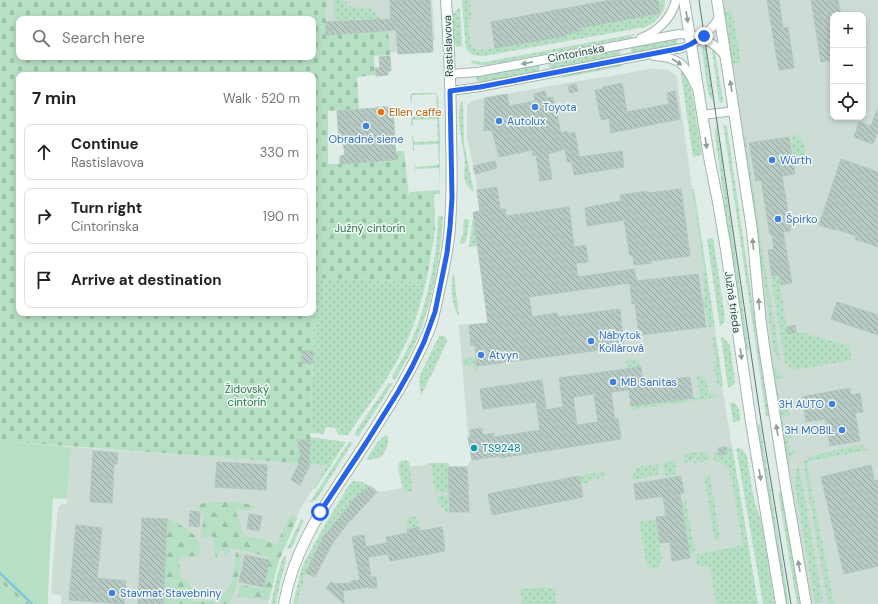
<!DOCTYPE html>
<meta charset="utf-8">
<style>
body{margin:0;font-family:"DM Sans",sans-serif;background:#f6f6f6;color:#222}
.controls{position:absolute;right:12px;top:12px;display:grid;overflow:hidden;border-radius:8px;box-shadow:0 2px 6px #0003}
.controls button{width:36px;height:36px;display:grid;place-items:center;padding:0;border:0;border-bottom:1px solid #e0e0e0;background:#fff;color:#222;font:20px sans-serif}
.stop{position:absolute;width:12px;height:12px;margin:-9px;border:3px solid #2563eb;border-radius:50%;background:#fff}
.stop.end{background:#2563eb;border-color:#fff;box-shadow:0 1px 4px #0008}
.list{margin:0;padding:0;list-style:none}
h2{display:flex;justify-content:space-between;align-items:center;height:52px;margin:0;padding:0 16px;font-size:17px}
h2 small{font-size:13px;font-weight:400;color:#767676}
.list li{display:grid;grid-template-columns:26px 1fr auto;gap:12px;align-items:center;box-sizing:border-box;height:56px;margin:0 8px 8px;padding:0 8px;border:1px solid #e0e0e0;border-radius:8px}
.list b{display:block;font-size:15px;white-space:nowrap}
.list p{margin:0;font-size:13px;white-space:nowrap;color:#767676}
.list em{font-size:13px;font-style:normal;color:#767676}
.icon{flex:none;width:22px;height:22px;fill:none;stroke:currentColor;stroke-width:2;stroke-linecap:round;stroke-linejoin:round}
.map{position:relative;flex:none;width:878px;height:604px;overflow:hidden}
.search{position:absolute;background:#fff;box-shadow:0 2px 6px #0003;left:16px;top:16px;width:300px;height:44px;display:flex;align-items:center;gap:10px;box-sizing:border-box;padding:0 14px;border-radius:8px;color:#767676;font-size:15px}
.panel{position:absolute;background:#fff;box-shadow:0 2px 6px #0003;left:16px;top:72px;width:300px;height:244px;border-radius:8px}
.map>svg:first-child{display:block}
.built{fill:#cedcd6;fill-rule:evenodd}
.grass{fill:url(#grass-dots)}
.forest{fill:url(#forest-firs)}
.cemetery{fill:url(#cemetery-stones);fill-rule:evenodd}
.garden{fill:#b6e0c3}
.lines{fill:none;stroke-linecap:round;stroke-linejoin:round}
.stream{stroke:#81c7d8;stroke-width:2.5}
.building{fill:url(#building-back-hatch);stroke:#b1c7bf;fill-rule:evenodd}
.minor-casing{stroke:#a2b5af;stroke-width:10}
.tertiary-casing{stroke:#a2b5af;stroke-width:12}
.minor{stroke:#fff;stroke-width:8}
.tertiary{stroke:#fff;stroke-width:10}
.tram{stroke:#597a73;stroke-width:1}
.oneway{fill:#8e9f9b}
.route{stroke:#2563eb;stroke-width:5}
.shop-dot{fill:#3f7fe0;stroke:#f0f9f5;stroke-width:1.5}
.food-dot{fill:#e8710a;stroke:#f0f9f5;stroke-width:1.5}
.culture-dot{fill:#0f9aa8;stroke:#f0f9f5;stroke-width:1.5}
.labels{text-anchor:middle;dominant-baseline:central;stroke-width:3;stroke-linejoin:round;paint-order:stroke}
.street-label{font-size:11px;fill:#1e3f37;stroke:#f0f9f5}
.shop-label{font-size:11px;fill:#366cbe;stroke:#f0f9f5;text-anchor:start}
.food-label{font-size:11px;fill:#c56008;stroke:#f0f9f5;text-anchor:start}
.park-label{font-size:11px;fill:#247a49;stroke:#f0f9f5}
.culture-label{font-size:11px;fill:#0d838f;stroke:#f0f9f5;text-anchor:start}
</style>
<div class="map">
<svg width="878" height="604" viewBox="0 0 878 604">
<defs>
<pattern id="grass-dots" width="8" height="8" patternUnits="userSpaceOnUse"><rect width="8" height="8" fill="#b6e0c3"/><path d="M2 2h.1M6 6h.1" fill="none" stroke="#9cc1a8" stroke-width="1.8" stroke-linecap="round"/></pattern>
<pattern id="forest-firs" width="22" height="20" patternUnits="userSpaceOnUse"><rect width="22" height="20" fill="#b6e0c3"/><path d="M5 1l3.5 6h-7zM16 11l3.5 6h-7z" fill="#9cc1a8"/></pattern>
<pattern id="cemetery-stones" width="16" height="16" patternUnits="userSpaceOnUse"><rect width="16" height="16" fill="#b6e0c3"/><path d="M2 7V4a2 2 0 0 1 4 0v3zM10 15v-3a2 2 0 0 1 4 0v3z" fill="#9cc1a8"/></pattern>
<pattern id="building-back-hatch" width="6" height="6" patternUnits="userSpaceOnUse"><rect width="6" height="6" fill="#b7cac3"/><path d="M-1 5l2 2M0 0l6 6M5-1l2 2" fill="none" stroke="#94a59f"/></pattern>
</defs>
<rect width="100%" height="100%" fill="#e0ece7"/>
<g class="built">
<path d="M327,0H432L435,40H432L433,52L398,54L397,52L390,53L387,31L326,35Z"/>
<path d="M462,0H665V8L661,15L655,21L650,25L645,27L483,56L473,55L466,49Z"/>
<path d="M717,0H878V604H806ZM833,15H863V117H833Z"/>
<path d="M648,69H655L667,70L672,73L676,76L677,80L704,273H706L715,329L716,337L714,338L758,604H297L306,573L324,536L357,496L370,486L380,492L402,488L398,468L433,464L448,467H467L471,460L468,437L459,325L468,324L469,325L504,321L487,312L473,213L480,211L475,174L467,138V105L474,100L578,81L623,74Z"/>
<path d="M71,447L297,463L327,466L301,508L297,518L278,563L268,604H61V595L51,594L53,562L58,507L62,504H67Z"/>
</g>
<g class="grass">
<path d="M334,0H342L347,2L346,5L353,7L372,9L380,19L339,21L335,19L334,16Z"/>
<path d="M462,0H470L471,20H468L471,47L475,49L481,50L566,36L565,30L573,32L580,31L579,28L658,0H665C664,12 657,23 645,27L483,56L473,55L466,49Z"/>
<path d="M460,7L462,46L456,47L454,41L452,17L453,14Z"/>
<path d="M732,10L741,63L733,64L724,12Z"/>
<path d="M635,34L630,38L625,39L487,65H480L471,63L472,60L480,62H485Z"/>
<path d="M676,38L678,45L632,54L630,46Z"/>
<path d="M703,47H704L706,49L713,101L710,97L708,92L702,50Z"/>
<path d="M618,49L620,50V54L618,56L551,68H550L548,64L550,62Z"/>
<path d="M713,49L714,50L715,53L723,100L722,103L720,102L719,101L712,50Z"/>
<path d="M538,64L540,68L538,71L481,82L477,81L476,80L477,76L504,71L508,69Z"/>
<path d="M620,64L623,66L562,78L563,75Z"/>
<path d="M682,70L687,77L692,93L702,155L693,157L681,74Z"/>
<path d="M413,93H436L438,97L440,133V194L410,195V192L440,190L439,168L415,169V176L414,160L415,167L439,165L438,144L414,145V151H413L412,136L413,135L414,142L437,141L438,142L437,119L413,120V127L411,125V112L412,111L413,117L437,116L436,94L412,95V102H411L410,95Z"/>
<path d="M461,102H463L464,143L474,192C470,189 466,185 465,180C463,175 465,170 465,164C464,146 455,120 461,102Z"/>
<path d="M723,123L727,127L769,416H766Z"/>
<path d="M717,125L749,350L746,351L715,136V129Z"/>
<path d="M745,132L763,254L781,363L778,360L774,351L760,255V250L743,133Z"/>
<path d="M794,134C806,136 811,162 796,162C793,155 789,142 794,134Z"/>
<path d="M692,189H694L715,327H708L706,310H704L701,299L705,298L702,273H704Z"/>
<path d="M438,216H443C441,257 433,301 417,339C411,353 403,366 395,380L393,378L392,376C413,344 423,314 431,277C435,257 438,237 438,216Z"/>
<path d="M464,219H468L469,222L466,241L465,242L462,244L460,243L463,234Z"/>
<path d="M472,220H474L477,246L469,247L472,224Z"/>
<path d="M713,238L725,317L724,322L720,327L707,239Z"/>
<path d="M453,275H454L459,316C452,309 450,284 453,275Z"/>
<path d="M778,275L788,333L801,332L849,346L852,360L796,370L785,364L771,277Z"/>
<path d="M316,278L426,282C420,305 414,328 403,349C388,380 367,407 348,435H339L335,428L326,427L324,434L310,433Z"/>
<path d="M439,336H444L447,339V341L434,370L421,395L419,381L420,375Z"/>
<path d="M716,337L723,386H720L717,385V383L713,363L716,362L712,338Z"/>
<path d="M721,337L725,339L730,346L735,381L734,384L728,388Z"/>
<path d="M476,357L478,369L474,370L473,365L463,366L462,359Z"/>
<path d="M626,359L639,360L641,367L627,369Z"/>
<path d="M772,367H774L783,376V378L776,379L781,410L789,409L790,416L780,418Z"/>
<path d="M699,375C713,379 700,397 723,396L632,410L631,406L700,397L697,379Z"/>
<path d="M389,383H393L358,437L355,434L356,431Z"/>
<path d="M733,402C740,406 740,414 740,421L733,422L730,403Z"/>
<path d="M784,421L786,432L792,431L793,437L788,438L790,451L796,450L792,457L789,458L790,464L788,467L781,422Z"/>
<path d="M760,424L789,604H786L757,425Z"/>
<path d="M385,435L388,436C389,440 388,442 387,446C382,460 379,458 366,460L377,443Z"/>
<path d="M310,437L346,442L315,489L313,488L327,466L309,464Z"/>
<path d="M349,442H353L316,500L312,502H310Z"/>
<path d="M861,445L868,450L825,458L814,460L808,462L807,465L834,604H828L803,462C813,453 847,448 861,445Z"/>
<path d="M732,446L758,604H716L710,567L697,565L695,555L743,545L732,482L729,471L726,467L721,462L714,461L713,452L718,451L719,455L727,454L726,447Z"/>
<path d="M736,447L743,450L747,456L752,490L755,503L761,520L775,604H763Z"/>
<path d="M701,451L692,461L684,463L683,456L685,454Z"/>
<path d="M708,451L710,460L694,463V462L702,452Z"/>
<path d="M406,460L409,462L413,491L404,492L398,464L401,461Z"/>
<path d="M675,461L677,474L666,476L662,463Z"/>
<path d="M428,463H449V492H435L431,465H429Z"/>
<path d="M658,464L659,471L658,472V475L632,480V477L638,467Z"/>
<path d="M799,465L823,602L815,603L795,484C795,477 795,471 799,465Z"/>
<path d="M606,471L605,477L590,480L586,483L581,484L579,476Z"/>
<path d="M704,475H710V477L720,537V539L718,541L715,540L714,537Z"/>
<path d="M354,481L362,482L370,486L357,496L324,536L306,573L297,604H293L301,570L307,557L322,530L347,488L352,482Z"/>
<path d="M781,491L800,604H797L778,492Z"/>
<path d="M450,495V512H446L437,500L436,496Z"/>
<path d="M686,501L695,553L690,554L681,502Z"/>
<path d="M409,517C418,515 418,520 419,527L407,530C407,525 405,520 409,517Z"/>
<path d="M301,519L304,520L292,547L289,549H287Z"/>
<path d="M656,519L662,560C660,571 650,572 646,562L639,522Z"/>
<path d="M284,556L286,557V561L280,583L276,604H271L277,576L283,557Z"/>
<path d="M545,587L555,589L556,604H522L520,589Z"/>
</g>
<g class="forest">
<path d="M207,502H238L256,506L251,510H235L244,536C256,538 268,539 277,546L283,529L292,514L297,518L278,563L269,600L238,597L240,585L263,589L269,557L232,548L226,556L221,549L216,560L213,536L201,538L204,515L198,508L201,504Z"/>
<path d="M167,519C178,523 196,532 199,544C200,549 199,553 199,557L192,556L179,558L180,576L193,588L198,589L190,591L183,586L191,601H215L216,604H163Z"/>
<path d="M236,552L243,553L236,587L230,604H221L219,601L231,584Z"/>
<path d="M0,568L6,570L43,604H25L0,582Z"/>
</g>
<path class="cemetery" d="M0,0H327L326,29V35L388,31L390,55L374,56L375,75L357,77L359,109L328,111V164H340L396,161V151H404L409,195L434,194L435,226L434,238L426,282L316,278L309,464L0,441ZM19,19H313V57H19ZM19,75H313V313H19Z"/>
<g class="garden">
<path d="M0,441L71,447L67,499L53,498L48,594V604H43L6,570L0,568Z"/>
<path d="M0,582L25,604H0Z"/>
</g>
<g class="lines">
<path class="stream" d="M0,573L32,604"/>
</g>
<g class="building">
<path d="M390,0H430L433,52L398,54L396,30L326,35V22L391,19Z"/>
<path d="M611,0H658L660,13L579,28L580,31L566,34V36L495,48L491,22Z"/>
<path d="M767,0H779L783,28L788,27L794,68L779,70Z"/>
<path d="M811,0H838L841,15H833V60L821,62Z"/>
<path d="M390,56L391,71H388V75L376,76L375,68H380L379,57Z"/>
<path d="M622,83L627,112L669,104L667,93L675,91L680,119L611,133L609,118L601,120L595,90L603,89V87Z"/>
<path d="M576,84L578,91L570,93L568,86Z"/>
<path d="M545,91L547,98L553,97L561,133L568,131V134L575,132L579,157L622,151L624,167L574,175L572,162H567L565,149L548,154L552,179L540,181L536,155L533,156L532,150L499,157L492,130L484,131L485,98L507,94L509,106L535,101L534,94Z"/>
<path d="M377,107H390L391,111L393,110L396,160L340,164V156L345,155L343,141H339L337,111L377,108Z"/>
<path d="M877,110H878V131L873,144L854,137L859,122L871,126Z"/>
<path d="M789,137L795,174L782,176L791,231L783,232L792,283L781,285L779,275L772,276L768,250L774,249L772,234L770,235L761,180L756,181L749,143Z"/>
<path d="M841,159L878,172V247L855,239L856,236L836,229L835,230L819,225Z"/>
<path d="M495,161L497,168L475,174L473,166Z"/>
<path d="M497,187L500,209H505L506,216L569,207L574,247L586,245L588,262L576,263L578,277L634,269L637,281L698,274L706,327L639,335L635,303L632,304L630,283L529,297L532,317L557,313L558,317L620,309L624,347L477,366L475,345L471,346L469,325L488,323L473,213L474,212L480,211L477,190Z"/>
<path d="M681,189L690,256L651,261V263L634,265L633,255L630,256L624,220L587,226L585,208L621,201L620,195L647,191V193Z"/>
<path d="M837,302L878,315V335L831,319Z"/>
<path d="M795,325L796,332L788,334L787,327Z"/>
<path d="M302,351H313L312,364L302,363Z"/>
<path d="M641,367L643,383L690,377L693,398L631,406L629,390L611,392L615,419H618L621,439L500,458V456L472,460L468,437H471L470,430L482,428L483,435L494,433V437L540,430L536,402L483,409L480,389L542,380L546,410L563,407L559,378ZM594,394L598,422L577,425L573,397Z"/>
<path d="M850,388L851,395L860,393L863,412L855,413L860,441L830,446L825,419L806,422L802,397Z"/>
<path d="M298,440H310L309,467L300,485L291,480L300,461V448H298Z"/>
<path d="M726,447L727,454L719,455L718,448Z"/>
<path d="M93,451L118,453L117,464H114L112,503L90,502Z"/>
<path d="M217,462L267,465L266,490L215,487Z"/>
<path d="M871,465L874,481L878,480V566L844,574L821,477Z"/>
<path d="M448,467H467L469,512H450Z"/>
<path d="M579,476L583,497L492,515L488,494Z"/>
<path d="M681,476L684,493L680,494L690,558L672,561L670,542L660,543L656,517L666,516L663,496L636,500L634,484Z"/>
<path d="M370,486L377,492L350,521V520L332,544L315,577L306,573L324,536L357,496Z"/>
<path d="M190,511L200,512L199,527L189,526Z"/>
<path d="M249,514L262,516L259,531L247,529Z"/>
<path d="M142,518L167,519L163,604H138Z"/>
<path d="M76,525L102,528L97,578L126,581L124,604L69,600Z"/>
<path d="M419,527L420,531L442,527L445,551L390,561L388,554L368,557L371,577H376L377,588H368V587L343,591L344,604L326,588L331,582L334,584L351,583V581L360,580L352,537L364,535L366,547L387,543L386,537L408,533L407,530Z"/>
<path d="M245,555L269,560L264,587L239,582Z"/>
</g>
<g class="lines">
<defs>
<g id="minor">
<path d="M641,38C658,32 672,17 676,0"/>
<path d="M654,56C679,57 686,65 696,87"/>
<path d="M450,74L478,72L679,34C698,34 716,42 726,58"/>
<path d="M450,91L480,87L682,48C699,42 710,32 720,17"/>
<path d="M702,115L735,111"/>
</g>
<g id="tertiary">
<path d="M684,0L709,157L718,202L726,250L751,422L781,604"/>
<path d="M717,0L752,230L761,324L765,353L785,482L806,604"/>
<path d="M284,604C292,555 319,513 346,473C369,438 393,403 412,366C419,353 426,339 431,325C435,312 437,300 440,287C444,267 449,247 450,226C452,197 452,168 451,139C451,93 449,46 446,0"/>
</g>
</defs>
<use href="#minor" class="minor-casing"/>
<use href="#tertiary" class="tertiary-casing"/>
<use href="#minor" class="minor"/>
<use href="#tertiary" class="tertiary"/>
<path class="tram" d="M699,0L761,421L791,604"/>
</g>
<defs><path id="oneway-solid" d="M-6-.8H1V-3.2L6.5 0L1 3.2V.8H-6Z"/></defs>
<g class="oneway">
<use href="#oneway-solid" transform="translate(687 17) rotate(81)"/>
<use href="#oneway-solid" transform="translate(677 62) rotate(33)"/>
<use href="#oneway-solid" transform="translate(527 63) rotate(169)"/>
<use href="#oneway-solid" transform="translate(731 86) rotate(-99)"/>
<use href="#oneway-solid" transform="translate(706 143) rotate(81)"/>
<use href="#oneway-solid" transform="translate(753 244) rotate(-95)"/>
<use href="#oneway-solid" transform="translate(759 304) rotate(-95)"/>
<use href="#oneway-solid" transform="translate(741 354) rotate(82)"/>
<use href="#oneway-solid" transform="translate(777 430) rotate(-99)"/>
<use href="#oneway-solid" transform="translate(760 475) rotate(81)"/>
<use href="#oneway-solid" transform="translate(799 566) rotate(-100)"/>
</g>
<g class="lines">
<path class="route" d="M320,512L366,443L398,392L412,367L424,342L435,312L447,253L450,227L452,198L450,91L480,87L682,48L691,44L704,36"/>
</g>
<g class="shop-dot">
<circle cx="535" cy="107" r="4"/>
<circle cx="499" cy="121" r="4"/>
<circle cx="366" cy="126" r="4"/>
<circle cx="772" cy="160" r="4"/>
<circle cx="778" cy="219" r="4"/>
<circle cx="591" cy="341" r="4"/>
<circle cx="481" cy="355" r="4"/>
<circle cx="613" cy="382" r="4"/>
<circle cx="832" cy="404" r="4"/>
<circle cx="842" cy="430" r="4"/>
<circle cx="112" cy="593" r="4"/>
</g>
<circle class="food-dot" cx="381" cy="112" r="4"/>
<circle class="culture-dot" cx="474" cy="448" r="4"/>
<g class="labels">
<g class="street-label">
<text transform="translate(448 46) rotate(-92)">Rastislavova</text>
<text transform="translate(576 53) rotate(-11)">Cintorínska</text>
<text transform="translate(733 302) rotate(82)">Južná trieda</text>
</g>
<g class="shop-label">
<text x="543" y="107">Toyota</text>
<text x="507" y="121">Autolux</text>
<text x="366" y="139" text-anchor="middle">Obradné siene</text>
<text x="780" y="160">Würth</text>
<text x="786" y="219">Špirko</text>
<text x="599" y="335">Nábytok<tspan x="599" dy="13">Kollárová</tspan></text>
<text x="489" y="355">Atvyn</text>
<text x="621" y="382">MB Sanitas</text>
<text x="824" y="404" text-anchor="end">3H AUTO</text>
<text x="834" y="430" text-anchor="end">3H MOBIL</text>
<text x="120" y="593">Stavmat Stavebniny</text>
</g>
<g class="food-label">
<text x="389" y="112">Ellen caffe</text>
</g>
<g class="park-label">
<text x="370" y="228">Južný cintorín</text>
<text x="247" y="389">Židovský<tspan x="247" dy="13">cintorín</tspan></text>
</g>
<g class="culture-label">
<text x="482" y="448">TS9248</text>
</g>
</g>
</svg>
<div class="controls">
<button>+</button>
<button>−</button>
<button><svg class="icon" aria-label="locate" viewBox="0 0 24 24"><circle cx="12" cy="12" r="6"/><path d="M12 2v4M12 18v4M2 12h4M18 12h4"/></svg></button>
</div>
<div class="stop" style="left:320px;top:512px"></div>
<div class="stop end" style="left:704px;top:36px"></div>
<div class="search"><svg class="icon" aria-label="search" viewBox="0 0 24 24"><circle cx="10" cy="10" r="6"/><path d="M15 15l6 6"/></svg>Search here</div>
<section class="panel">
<h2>7 min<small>Walk · 520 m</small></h2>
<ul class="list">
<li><svg class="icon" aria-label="ahead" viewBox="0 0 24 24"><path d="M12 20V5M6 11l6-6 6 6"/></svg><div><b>Continue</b><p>Rastislavova</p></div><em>330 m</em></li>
<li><svg class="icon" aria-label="right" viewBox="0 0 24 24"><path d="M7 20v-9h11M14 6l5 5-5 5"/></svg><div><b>Turn right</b><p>Cintorínska</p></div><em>190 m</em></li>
<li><svg class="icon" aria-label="arrive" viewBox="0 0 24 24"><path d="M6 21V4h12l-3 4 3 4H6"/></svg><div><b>Arrive at destination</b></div></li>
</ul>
</section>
</div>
